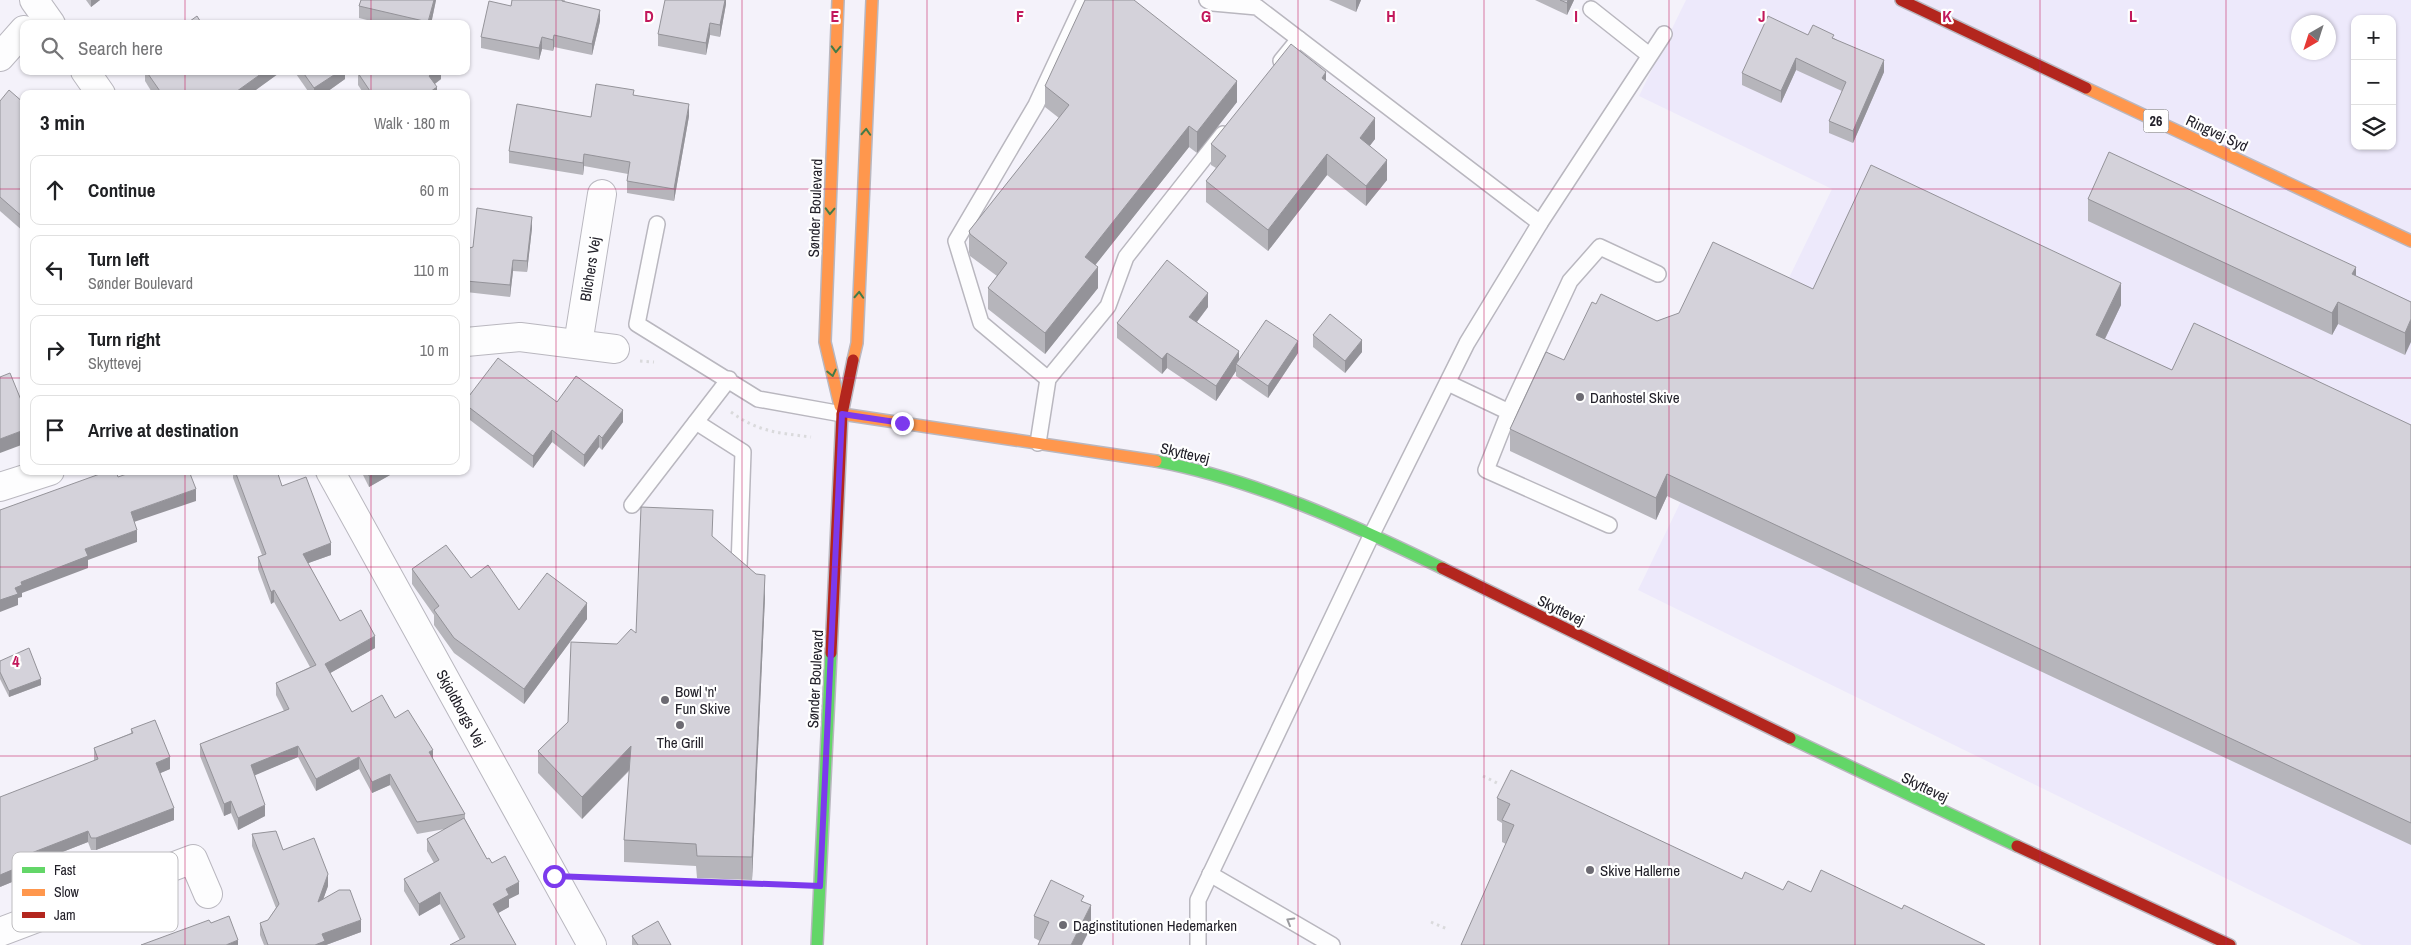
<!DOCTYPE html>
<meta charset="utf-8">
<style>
body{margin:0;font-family:"Archivo Narrow",sans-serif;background:#f6f6f6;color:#202124}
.controls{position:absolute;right:15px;top:15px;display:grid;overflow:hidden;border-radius:10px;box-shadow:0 1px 4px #0004}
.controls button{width:45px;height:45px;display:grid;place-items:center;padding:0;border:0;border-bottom:1px solid #e0e0e0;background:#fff;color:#202124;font:25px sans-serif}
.compass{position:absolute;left:2291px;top:15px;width:45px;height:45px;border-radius:50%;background:#fff;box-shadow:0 1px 4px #0004;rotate:219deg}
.stop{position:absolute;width:15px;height:15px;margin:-11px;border:4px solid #7c3aed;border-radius:50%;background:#fff}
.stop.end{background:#7c3aed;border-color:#fff;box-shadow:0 1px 5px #0008}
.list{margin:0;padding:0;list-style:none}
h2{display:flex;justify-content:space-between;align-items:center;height:65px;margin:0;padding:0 20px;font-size:21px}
h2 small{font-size:16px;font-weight:400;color:#757577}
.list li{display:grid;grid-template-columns:32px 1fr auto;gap:15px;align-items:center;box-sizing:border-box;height:70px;margin:0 10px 10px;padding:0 10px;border:1px solid #e0e0e0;border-radius:10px}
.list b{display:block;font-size:19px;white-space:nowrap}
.list p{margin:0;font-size:16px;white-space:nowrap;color:#757577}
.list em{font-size:16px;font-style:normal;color:#757577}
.icon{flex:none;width:28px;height:28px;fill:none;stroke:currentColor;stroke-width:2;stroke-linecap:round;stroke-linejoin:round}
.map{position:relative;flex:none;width:2411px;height:945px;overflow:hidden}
.search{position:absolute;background:#fff;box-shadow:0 1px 4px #0004;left:20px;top:20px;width:450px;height:55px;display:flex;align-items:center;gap:12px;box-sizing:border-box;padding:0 18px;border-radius:10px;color:#757577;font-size:19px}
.panel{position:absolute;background:#fff;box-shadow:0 1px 4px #0004;left:20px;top:90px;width:450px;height:385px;border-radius:10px}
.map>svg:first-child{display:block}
.built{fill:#ede9fb;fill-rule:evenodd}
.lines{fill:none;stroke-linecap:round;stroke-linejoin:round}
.lane-casing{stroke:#b9b7bf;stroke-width:18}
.street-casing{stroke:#b9b7bf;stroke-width:30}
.fast-casing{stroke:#b9b7bf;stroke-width:14}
.slow-casing{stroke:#b9b7bf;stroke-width:14}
.jam-casing{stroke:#b9b7bf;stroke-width:14}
.path{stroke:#dadadc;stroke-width:3;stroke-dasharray:2.5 4;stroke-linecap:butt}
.lane{stroke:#fdfdfe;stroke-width:15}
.street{stroke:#fdfdfe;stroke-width:28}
.fast{stroke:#63d668;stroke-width:11}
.slow{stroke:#ff974d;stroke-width:11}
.jam{stroke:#b3261e;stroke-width:11}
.wall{fill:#b6b5bb}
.shaded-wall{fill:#949399}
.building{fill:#d4d2da;stroke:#949399}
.oneway{stroke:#427b48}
.oneway2{stroke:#9a9a9e}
.route{stroke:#7c3aed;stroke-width:6}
.grid{fill:none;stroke:#c2185b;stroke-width:1;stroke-opacity:0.55}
.poi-dot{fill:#6c6a72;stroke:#fff;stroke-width:2}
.labels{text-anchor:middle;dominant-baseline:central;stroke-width:4.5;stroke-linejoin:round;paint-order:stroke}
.shield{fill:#fff;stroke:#646369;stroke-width:1}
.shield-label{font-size:14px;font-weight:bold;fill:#222029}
.street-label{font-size:15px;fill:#222029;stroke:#fff}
.poi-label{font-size:15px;fill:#222029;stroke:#fff;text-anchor:start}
.key{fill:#fff;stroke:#bdbcbf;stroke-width:1}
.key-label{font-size:14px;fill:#222029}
.grid-label{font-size:16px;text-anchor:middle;font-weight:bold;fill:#c2185b;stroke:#fff;stroke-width:4.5;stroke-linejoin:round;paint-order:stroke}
</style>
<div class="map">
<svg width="2411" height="945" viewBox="0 0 2411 945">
<rect width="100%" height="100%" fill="#f4f2fa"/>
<path class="built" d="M1686,0H2411V945H2362L1638,590L1832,189L1639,96ZM2355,19H2392V146H2355ZM2298,22H2328V52H2298Z"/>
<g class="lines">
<defs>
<g id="lane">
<path d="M1207,0L1213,3L1257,7L1540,223"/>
<path d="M1591,9L1649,55"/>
<path d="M1281,61L1299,39"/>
<path d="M657,224L637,324L758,399L842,414"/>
<path d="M1048,379L981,323L956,241L1036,105L1085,0"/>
<path d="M1448,383L1509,412L1486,470L1609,525"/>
<path d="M1509,412L1570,281L1600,247L1658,274"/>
<path d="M696,422L743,452L739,567"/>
<path d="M1038,443L1048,379L1108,306L1126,257L1223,134"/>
<path d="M632,505L729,379"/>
<path d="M1210,874L1332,945"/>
<path d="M1198,945V900L1372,534L1467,343L1540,223L1664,34"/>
</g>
<g id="street">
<path d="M34,0L51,24"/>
<path d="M0,57L24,30"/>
<path d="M85,71L101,94"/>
<path d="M466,342L520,337L615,349"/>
<path d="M578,344L602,194"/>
<path d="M330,471L592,945"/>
<path d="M0,487L50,471"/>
<path d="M0,932L193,859L208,894"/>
</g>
<g id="fast">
<path d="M1156,461C1253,479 1354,525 1442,568"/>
<path d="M1790,738L2017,846"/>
<path d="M817,945L831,653"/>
</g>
<g id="slow">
<path d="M838,0L825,342L840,406"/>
<path d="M2086,88L2411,241"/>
<path d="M853,360L857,343L872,0"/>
<path d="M842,414L1156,461"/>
</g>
<g id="jam">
<path d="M1901,0L2086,88"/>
<path d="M1442,568L1790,738"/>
<path d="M831,653L842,414L853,360"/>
<path d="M2017,846L2230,945"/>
</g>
</defs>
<use href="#lane" class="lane-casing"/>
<use href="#street" class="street-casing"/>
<use href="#fast" class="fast-casing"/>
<use href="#slow" class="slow-casing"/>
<use href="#jam" class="jam-casing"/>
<g class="path">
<path d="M640,361L654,362"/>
<path d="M731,412C758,432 779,433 811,437"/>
<path d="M1483,776L1497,783"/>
<path d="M588,877L792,885"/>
<path d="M1431,922L1447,929"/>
</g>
<use href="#lane" class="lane"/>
<use href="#street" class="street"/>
<use href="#fast" class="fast"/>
<use href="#slow" class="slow"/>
<use href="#jam" class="jam"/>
</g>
<g class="wall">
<path d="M86,0H100L91,7Z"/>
<path d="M361,0H436L431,24H383L359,18V6Z"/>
<path d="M512,0H565L564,2L600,21L592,55L554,47L553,51L542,49L539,60L481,48V37L511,6Z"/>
<path d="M726,0V4L720,37L710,35L706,55L658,46V34Z"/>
<path d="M1329,0H1361L1356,12Z"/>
<path d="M1535,0H1574L1567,15Z"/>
<path d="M1808,35L1834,38L1884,72L1853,143L1829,133V121L1842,91L1796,70L1781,103L1742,85V73Z"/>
<path d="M145,71H282L250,94H153L145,81Z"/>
<path d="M294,71H345V79L324,94H310Z"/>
<path d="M441,71V79L435,84L437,94H364L358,85V73Z"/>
<path d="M1326,82L1375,139L1369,146L1387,180L1366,206L1327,175L1268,251L1206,202V181L1216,168L1211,165V144Z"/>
<path d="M1045,86L1237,102L1197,153L1189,147L1095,265L1098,288L1045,354L988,309V288L997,276L970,256L969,252V231L1059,118L1045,107Z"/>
<path d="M634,95L689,116L674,201L627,193V181L628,174L584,166L583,175L509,163V151L591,117Z"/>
<path d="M0,101L24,103V232L0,211Z"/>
<path d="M2088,199L2356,276L2411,302L2405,355L2338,324L2332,335L2088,221Z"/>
<path d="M532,228L527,272L513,271L510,297L466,292V249Z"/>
<path d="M1813,289L2121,305L2105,339L2172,370L2411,425V845L1667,496L1656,520L1510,451V429L1564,360L1596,304L1657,321Z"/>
<path d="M1208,307L1197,322L1239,360L1298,353L1268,398L1236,376V371L1216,401L1167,368L1162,374L1117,338V323Z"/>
<path d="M1313,335L1362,352L1345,373L1313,347Z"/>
<path d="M466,400L557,402L623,422L602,450L599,447L584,467L552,442L533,468L466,417Z"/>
<path d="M233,471H277L282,486L331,555L308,563L340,621L375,648L330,673L352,712L395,718L433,759L465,814V819L487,859L492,863L519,894L509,899V907L498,913L516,945L460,940L440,904L419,916L404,891V879L434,863L427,851V839L445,829L417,834L390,785L372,793L359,769L316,791L298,757L254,775L265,816L238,830L231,813L224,816L200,756V744L284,711L276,695V683L310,667L274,602L271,604L258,569V557L262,555L233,478Z"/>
<path d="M361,471H397L369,487Z"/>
<path d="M713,537L765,597L752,880L697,878L696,866L624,862V840L630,770L582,819L538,773V751L568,722L617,644L636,633Z"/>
<path d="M412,569L471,578L519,610L587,619L524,704L454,653L434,625V615L412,584Z"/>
<path d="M0,661L41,685L9,697L0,679Z"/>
<path d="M131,729L170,769L160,773L174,820L96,850H91L88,842L24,867V877L0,887L94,760V748L131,733Z"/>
<path d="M1497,798L1742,879L1783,890L1811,892L1902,909L1985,945L1506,844L1502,842V823L1497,820Z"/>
<path d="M252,834L283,850L328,886L323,899L361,932L326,945H264L260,935V923L268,920L276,908L252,846Z"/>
<path d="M1084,902L1091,927L1040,941L1034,938V916Z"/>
<path d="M632,936L671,945H632Z"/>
</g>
<g class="shaded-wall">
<path d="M91,0H100L91,7Z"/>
<path d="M434,0H436L431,24H428Z"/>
<path d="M725,0H726V4L720,37V25Z"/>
<path d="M1356,0H1361L1356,12Z"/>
<path d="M1568,0H1574L1567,15V3Z"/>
<path d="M600,10V21L592,55V44Z"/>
<path d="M710,23V35L706,55V43Z"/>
<path d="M554,35V47L553,51V40Z"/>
<path d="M542,37V49L539,60V48Z"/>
<path d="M1796,58V70L1781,103V91Z"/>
<path d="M1884,60V72L1853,143V131Z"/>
<path d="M265,71H282L250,94H233Z"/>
<path d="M340,71H345V79L324,94H314V88Z"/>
<path d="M435,71H441V79L429,88V76Z"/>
<path d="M1326,72V93L1322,78Z"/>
<path d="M1237,81V102L1197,153V132Z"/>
<path d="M437,87V94H427Z"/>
<path d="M689,104V116L674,201V189Z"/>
<path d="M1375,118V139L1360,159V138Z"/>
<path d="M1189,126V147L1085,278V257Z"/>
<path d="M584,154V166L583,175V163Z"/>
<path d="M1327,154V175L1268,251V230Z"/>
<path d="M1387,160V180L1366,206V186Z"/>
<path d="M532,217V228L527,272V261Z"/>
<path d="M513,260V271L510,297V285Z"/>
<path d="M1098,267V288L1045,354V333Z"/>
<path d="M2356,267V289L2352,274Z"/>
<path d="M2121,283V305L2096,357V335Z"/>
<path d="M1208,293V307L1189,332V317Z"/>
<path d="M2338,302V324L2332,335V313Z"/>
<path d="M2411,319V342L2405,355V333Z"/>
<path d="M1362,340V352L1345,373V361Z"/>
<path d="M1298,341V353L1268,398V386Z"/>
<path d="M1239,351V366L1236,364V371L1216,401V386Z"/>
<path d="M1167,353V368L1162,374V359Z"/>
<path d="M623,410V422L602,450V438Z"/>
<path d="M24,430V444L0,453V439Z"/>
<path d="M552,430V442L533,468V456Z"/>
<path d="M599,435V447L584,467V455Z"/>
<path d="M377,471H397L369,487V476Z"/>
<path d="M1667,474V496L1656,520V498Z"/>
<path d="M196,489V501L131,523V512Z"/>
<path d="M137,530V542L88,560V568L22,593V597L18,598V605L0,612V600L21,582L85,549Z"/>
<path d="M331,543V555L303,565V554Z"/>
<path d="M765,575V597L752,880V857Z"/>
<path d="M274,590V602L271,604V592Z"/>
<path d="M587,603V619L524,704V689Z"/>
<path d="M375,636V648L325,676V664Z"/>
<path d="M41,679V685L9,697V691Z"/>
<path d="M298,746V757L251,777V765Z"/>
<path d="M631,746V768L582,819V797Z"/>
<path d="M433,750V761L429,752Z"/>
<path d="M170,757V769L156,775V763Z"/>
<path d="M359,757V769L316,791V779Z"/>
<path d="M390,774V785L372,793V782Z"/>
<path d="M231,801V813L224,816V804Z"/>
<path d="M265,805V816L238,830V818Z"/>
<path d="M174,808V820L96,850V838Z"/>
<path d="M88,831V842L24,867V877L0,887V875L21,857Z"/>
<path d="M328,874V886L318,914V902Z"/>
<path d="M519,882V894L509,899V907L493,916V904L506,889Z"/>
<path d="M440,892V904L419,916V904Z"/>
<path d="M1091,905V927L1082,945H1071Z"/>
<path d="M361,920V932L326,945H315L322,934Z"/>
<path d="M238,940V945H226Z"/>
</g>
<g class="building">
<path d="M361,0H434L428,22L359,6Z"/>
<path d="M512,0H562V1L600,10L592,44L554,35L553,40L542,37L539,48L481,37L489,1L511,6Z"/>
<path d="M665,0H725L720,25L710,23L706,43L658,34Z"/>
<path d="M1085,0H1134L1237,81L1197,132L1189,126L1085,257L1098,267L1045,333L988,288L1007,263L970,234L969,231L1069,105L1045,86Z"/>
<path d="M1560,0H1568L1567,3Z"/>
<path d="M197,16L202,24H186Z"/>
<path d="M1768,16L1808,35L1813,25L1834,35L1832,38L1884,60L1853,131L1829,121L1846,82L1796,58L1781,91L1742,73Z"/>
<path d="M1291,44L1326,72L1322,78L1375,118L1360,138L1387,160L1366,186L1327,154L1268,230L1206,181L1226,156L1211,144Z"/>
<path d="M146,71H265L233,94H162Z"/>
<path d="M302,71H340L314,88Z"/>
<path d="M360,71H435L429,76L437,87L427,94H372L358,73Z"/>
<path d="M596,84L634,90L633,95L689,104L674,189L627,181L630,162L584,154L583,163L509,151L517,104L591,117Z"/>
<path d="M9,90L24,103V218L0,197V101Z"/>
<path d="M2109,152L2356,267L2352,274L2411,302V319L2405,333L2338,302L2332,313L2088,199Z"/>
<path d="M1871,165L2121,283L2096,335L2172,370L2194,323L2411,425V823L1667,474L1656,498L1510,429L1546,352L1564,360L1592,302L1596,304L1601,294L1657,321L1679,313L1713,242L1813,289Z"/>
<path d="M477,208L532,217L527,261L513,260L510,285L466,281V249L473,247Z"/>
<path d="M1167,260L1208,293L1189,317L1239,351L1216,386L1167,353L1162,359L1117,323Z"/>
<path d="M1330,314L1362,340L1345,361L1313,335Z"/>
<path d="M1266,320L1298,341L1268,386L1236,364Z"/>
<path d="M498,358L557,402L576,376L623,410L602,438L599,435L584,455L552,430L533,456L466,405V400Z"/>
<path d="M10,373L21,400L24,399V430L0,439V377Z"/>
<path d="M108,471H116L118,477L135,471H189L196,489L131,512L137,530L85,549L88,556L21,582L22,585L15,588L18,594L0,600V510Z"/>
<path d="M235,471H277L282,486L306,477L331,543L303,554L340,621L361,610L375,636L325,664L352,712L382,695L395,718L408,710L433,750L429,752L465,814L417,822L390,774L372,782L359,757L316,779L298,746L251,765L265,805L238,818L231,801L224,804L200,744L289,709L276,683L316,665L274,590L271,592L258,557L266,554Z"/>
<path d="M367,471H377L369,476Z"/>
<path d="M641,507L713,510L712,536L756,574L765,575L752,857L697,856L696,844L624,840L631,746L582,797L538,751L568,722L571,642L617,644L631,629L636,633Z"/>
<path d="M446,545L471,578L488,565L519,610L547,573L587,603L524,689L454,638L434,610L439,606L412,569Z"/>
<path d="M29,648L41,679L9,691L0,672V661Z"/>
<path d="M155,720L170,757L156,763L174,808L96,838H91L88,831L21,857L24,865L0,875V797L98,759L94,748L133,733L131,729Z"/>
<path d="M1511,770L1742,879L1745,872L1783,890L1788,881L1811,892L1821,870L1902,909L1904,905L1985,945H1461L1514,825L1502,820L1510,804L1497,798Z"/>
<path d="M464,818L487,859L489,858L492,863L505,856L519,882L506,889L509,895L493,904L516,945H450L465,937L440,892L419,904L404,879L439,860L427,839Z"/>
<path d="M276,831L283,850L314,838L328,874L318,902L339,890H350L361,920L322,934L325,941L315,945H268L260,923L268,920L279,904L252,834Z"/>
<path d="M1051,880L1084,896L1081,901L1091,905L1071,945H1038L1049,922L1034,916Z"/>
<path d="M229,916L238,940L226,945H141L209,920L211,923Z"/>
<path d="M658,921L671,945H638L632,936Z"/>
</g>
<defs><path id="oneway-chevron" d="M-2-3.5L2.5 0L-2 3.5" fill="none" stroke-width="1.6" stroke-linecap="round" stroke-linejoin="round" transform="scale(1.25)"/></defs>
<g class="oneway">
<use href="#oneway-chevron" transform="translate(836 49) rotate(92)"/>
<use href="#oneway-chevron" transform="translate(866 132) rotate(-87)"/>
<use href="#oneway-chevron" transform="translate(830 211) rotate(92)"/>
<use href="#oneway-chevron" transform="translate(859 295) rotate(-87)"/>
<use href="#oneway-chevron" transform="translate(832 373) rotate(77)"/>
</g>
<use class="oneway2" href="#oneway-chevron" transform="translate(1290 921) rotate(-150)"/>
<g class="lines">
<path class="route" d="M554,876L820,886L842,414L902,423"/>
</g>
<path class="grid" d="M185,0V24M371,0V24M556,0V945M742,0V945M927,0V945M1113,0V945M1298,0V945M1484,0V945M1669,0V945M1855,0V945M2040,0V945M2226,0V945M185,71V94M371,71V94M0,189H24M466,189H2411M0,378H24M466,378H2411M185,471V945M371,471V945M0,567H2411M0,756H2411"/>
<g class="poi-dot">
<circle cx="1580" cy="397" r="5"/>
<circle cx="665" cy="700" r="5"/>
<circle cx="680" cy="725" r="5"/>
<circle cx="1590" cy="870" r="5"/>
<circle cx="1063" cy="925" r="5"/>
</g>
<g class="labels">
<rect class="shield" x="2143.5" y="109.5" width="25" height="23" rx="4"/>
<g class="shield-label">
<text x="2156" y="121">26</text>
</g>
<g class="street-label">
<text transform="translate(2217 133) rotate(25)">Ringvej Syd</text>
<text transform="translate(815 208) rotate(-88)">Sønder Boulevard</text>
<text transform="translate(590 269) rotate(-81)">Blichers Vej</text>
<text transform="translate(1185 453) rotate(13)">Skyttevej</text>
<text transform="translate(1561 610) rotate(26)">Skyttevej</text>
<text transform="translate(815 679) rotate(-87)">Sønder Boulevard</text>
<text transform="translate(461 708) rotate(61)">Skjoldborgs Vej</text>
<text transform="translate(1925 787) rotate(26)">Skyttevej</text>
</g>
<g class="poi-label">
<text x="1590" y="397">Danhostel Skive</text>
<text x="675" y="691">Bowl 'n'<tspan x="675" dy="17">Fun Skive</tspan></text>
<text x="680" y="742" text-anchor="middle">The Grill</text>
<text x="1600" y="870">Skive Hallerne</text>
<text x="1073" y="925">Daginstitutionen Hedemarken</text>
</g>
</g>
<rect x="12" y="852" width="166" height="80" rx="8" class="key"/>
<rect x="22" y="867" width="23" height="6" fill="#63d668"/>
<rect x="22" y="889" width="23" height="7" fill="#ff974d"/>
<rect x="22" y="912" width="23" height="6" fill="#b3261e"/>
<g class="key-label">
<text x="54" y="875">Fast</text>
<text x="54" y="897">Slow</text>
<text x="54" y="920">Jam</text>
</g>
<g class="grid-label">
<text x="649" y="22">D</text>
<text x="835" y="22">E</text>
<text x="1020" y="22">F</text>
<text x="1206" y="22">G</text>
<text x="1391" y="22">H</text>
<text x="1576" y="22">I</text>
<text x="1762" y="22">J</text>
<text x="1947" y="22">K</text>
<text x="2133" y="22">L</text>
<text x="16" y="667">4</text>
</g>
</svg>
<div class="controls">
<button>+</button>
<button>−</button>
<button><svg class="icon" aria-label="layers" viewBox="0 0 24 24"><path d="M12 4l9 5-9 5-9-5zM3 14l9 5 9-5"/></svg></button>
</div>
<svg class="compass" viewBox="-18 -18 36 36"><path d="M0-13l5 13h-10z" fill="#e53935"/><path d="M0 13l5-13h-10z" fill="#757577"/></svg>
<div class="stop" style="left:554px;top:876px"></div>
<div class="stop end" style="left:902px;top:423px"></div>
<div class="search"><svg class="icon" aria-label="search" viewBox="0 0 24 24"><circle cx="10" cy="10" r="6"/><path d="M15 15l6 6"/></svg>Search here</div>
<section class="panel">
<h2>3 min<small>Walk · 180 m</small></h2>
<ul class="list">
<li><svg class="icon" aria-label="ahead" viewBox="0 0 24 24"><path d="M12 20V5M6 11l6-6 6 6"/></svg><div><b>Continue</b></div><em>60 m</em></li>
<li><svg class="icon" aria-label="left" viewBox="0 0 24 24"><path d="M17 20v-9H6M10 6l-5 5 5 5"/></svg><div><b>Turn left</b><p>Sønder Boulevard</p></div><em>110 m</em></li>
<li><svg class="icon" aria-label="right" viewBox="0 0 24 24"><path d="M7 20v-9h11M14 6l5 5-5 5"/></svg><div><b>Turn right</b><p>Skyttevej</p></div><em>10 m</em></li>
<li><svg class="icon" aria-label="arrive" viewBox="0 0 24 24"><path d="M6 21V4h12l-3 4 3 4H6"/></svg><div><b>Arrive at destination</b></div></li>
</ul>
</section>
</div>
